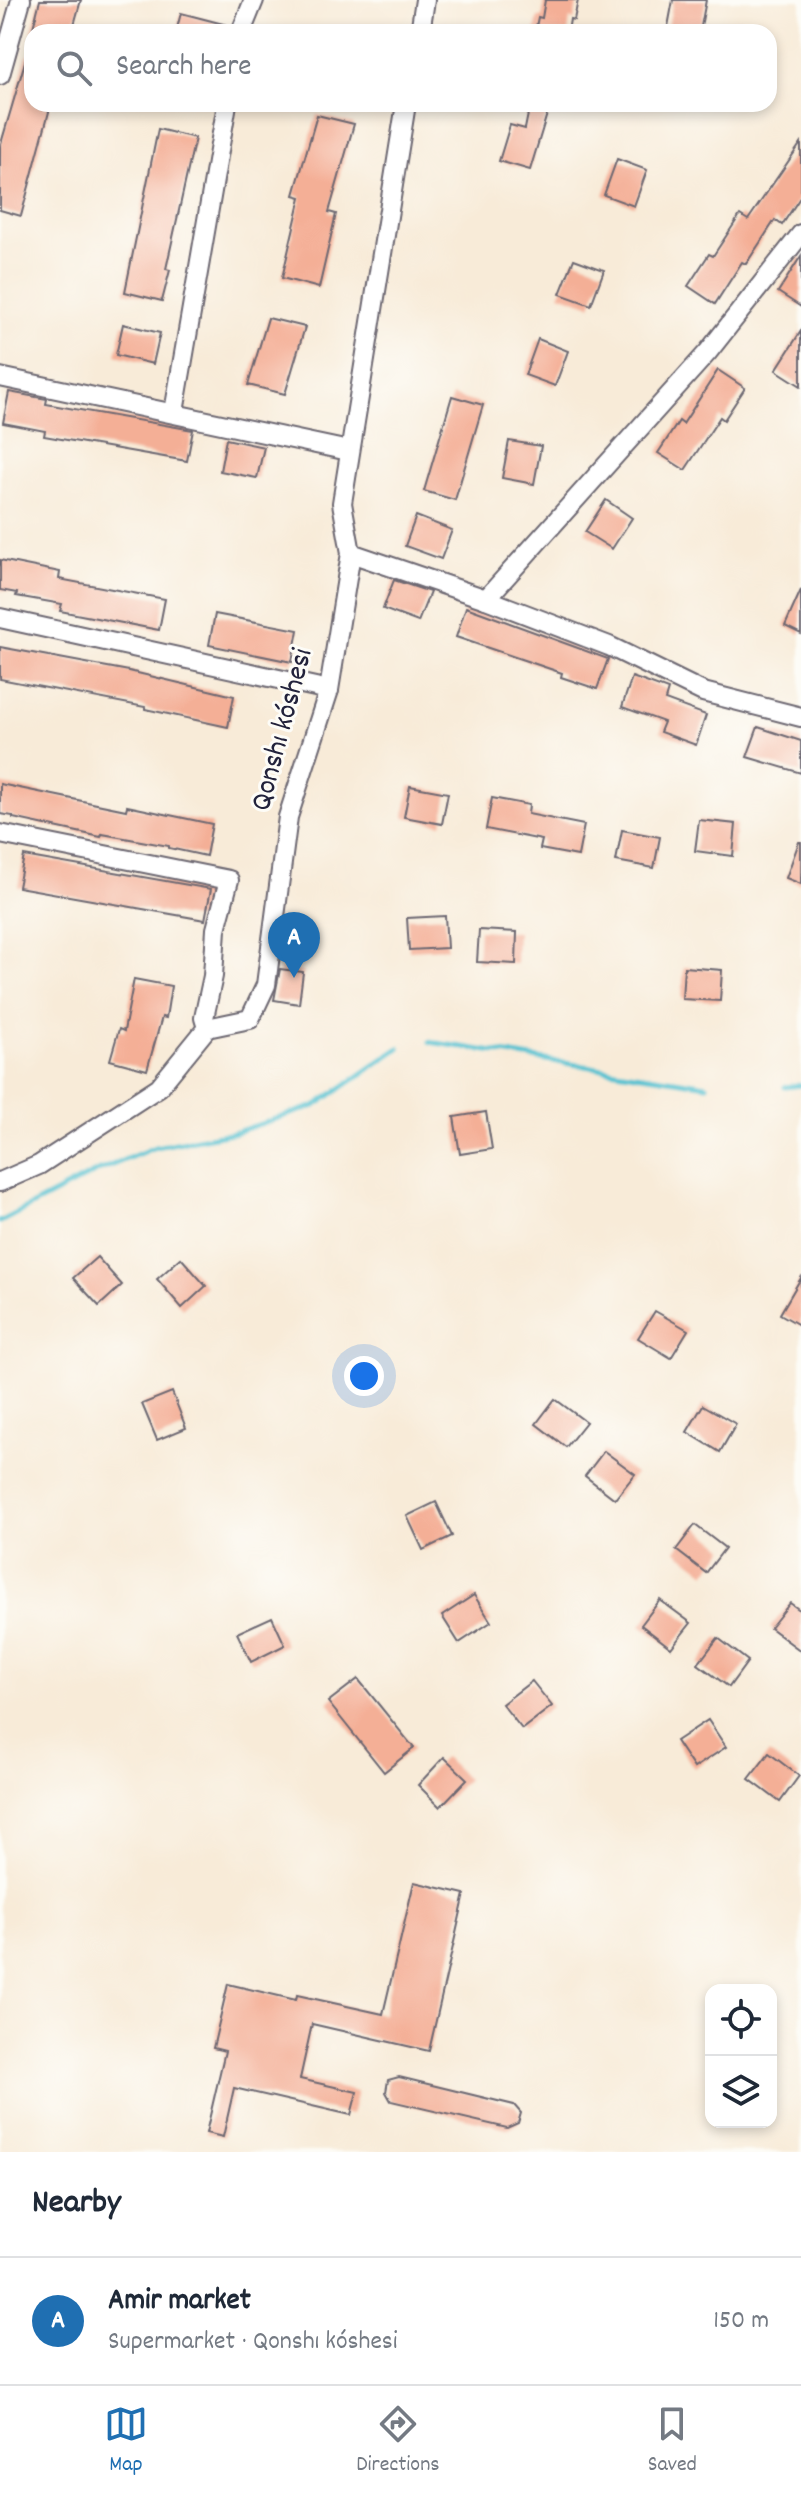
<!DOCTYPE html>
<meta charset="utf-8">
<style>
body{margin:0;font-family:Dekko,sans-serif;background:#f6f6f7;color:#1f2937}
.controls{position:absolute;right:24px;bottom:24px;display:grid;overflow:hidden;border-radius:16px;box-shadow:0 4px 12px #0003}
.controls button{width:72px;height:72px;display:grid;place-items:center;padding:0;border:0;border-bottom:2px solid #e0e1e3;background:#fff;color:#1f2937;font:40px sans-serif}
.you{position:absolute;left:364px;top:1376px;width:28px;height:28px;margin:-20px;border:6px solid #fff;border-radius:50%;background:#1a73e8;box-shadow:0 0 0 12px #1a73e833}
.badge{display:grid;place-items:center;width:52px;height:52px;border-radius:50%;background:#1f6fb2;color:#fff;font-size:26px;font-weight:700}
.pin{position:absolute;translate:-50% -66px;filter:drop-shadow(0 2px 4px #0008)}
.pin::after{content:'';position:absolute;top:42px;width:28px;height:24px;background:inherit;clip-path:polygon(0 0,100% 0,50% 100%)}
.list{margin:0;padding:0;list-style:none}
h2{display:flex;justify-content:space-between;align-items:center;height:104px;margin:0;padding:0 32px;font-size:34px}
h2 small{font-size:26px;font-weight:400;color:#747a83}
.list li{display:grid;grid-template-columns:52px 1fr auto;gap:24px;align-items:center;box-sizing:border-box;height:128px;padding:0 32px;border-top:2px solid #e0e1e3}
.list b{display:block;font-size:30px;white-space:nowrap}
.list p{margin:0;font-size:26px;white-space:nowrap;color:#747a83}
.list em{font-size:26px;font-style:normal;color:#747a83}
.icon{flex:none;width:44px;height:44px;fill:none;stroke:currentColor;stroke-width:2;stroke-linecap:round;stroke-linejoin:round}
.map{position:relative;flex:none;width:801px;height:2152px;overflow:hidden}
.search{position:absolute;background:#fff;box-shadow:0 4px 12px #0003;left:24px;right:24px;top:24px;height:88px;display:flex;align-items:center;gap:20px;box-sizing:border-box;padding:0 28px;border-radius:24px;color:#747a83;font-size:30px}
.sheet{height:232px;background:#fff}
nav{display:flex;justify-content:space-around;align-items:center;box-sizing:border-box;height:112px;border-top:2px solid #e0e1e3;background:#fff;font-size:22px;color:#747a83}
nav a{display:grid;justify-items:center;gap:4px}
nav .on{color:#1f6fb2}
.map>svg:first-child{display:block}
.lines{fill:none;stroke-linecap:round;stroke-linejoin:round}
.stream{stroke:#57c2d1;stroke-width:5}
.building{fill:#f4af96}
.street-casing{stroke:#6d6872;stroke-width:22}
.street{stroke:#fff;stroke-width:18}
.labels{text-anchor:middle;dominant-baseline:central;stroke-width:6;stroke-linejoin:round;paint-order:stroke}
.street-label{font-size:30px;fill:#22223b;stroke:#fdfcf7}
</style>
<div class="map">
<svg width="801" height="2152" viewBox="0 0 801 2152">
<rect width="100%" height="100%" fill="#fdfcf7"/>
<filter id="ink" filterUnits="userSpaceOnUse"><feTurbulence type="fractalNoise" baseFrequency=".0125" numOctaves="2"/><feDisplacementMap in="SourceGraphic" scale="16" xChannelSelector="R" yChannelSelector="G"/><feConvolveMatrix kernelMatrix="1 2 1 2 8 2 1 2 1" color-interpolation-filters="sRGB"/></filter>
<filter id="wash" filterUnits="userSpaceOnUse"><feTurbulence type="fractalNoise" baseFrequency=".006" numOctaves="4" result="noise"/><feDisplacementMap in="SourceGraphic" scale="32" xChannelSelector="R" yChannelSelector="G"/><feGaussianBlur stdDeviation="1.8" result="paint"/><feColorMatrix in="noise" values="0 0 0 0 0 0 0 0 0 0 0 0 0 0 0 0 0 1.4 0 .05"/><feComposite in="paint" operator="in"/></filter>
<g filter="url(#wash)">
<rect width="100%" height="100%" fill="#f8ebd8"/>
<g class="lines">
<g class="stream">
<path d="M430,1042L707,1085"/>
<path d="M785,1087L801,1085"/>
<path d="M0,1222L98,1171L155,1147L236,1132L315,1106L399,1048"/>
</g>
</g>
<g id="blocks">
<g class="building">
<path d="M40,0H81L72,32H32Z"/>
<path d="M545,0H578L574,20L570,19L568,32H535L538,17L542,18Z"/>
<path d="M673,0H706L700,32H667Z"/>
<path d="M181,13L231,26L229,32H176Z"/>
<path d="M27,55H32V104L50,108L21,216L0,210V147Z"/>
<path d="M530,104H550L530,170L499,161L510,125L525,129Z"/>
<path d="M317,115L354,124L329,212L336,214L319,288L282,278L301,197L294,195Z"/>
<path d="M158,129L195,138L166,269L170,270L162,301L125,292Z"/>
<path d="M801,143V196L782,225L775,220L746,264L742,262L715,304L688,286L709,254L713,256L740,215L748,220Z"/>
<path d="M617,159L647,170L634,206L604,195Z"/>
<path d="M801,256V307L778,292Z"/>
<path d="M574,259L604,270L591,305L560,294Z"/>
<path d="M268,318L305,327L285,394L248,385Z"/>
<path d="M123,324L160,333L153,364L116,355Z"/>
<path d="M801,331V386L776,370Z"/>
<path d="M538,339L568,351L555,386L525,375Z"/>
<path d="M718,370L745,388L724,420L720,417L685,470L658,453L679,421L683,424Z"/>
<path d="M9,392L47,399L46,404L193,430L187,461L44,436L45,431L3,423Z"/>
<path d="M452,396L483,405L455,500L424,491Z"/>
<path d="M226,439L264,447L257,478L220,471Z"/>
<path d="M509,441L541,446L534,484L502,478Z"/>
<path d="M606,500L632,518L612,549L585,532Z"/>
<path d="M416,516L452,530L441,559L405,546Z"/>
<path d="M0,560L60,572L59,579L165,599L159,630L60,611L62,604L16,596L17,593L0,590Z"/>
<path d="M394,580L430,592L418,622L383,609Z"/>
<path d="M801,590V634L785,626Z"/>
<path d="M466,607L608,659L597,689L561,677L562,673L456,637Z"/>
<path d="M215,614L298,630L292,662L209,645Z"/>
<path d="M0,647L129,671L234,696L228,727L145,709V707L0,679Z"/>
<path d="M632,677L668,690L665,700L706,715L696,745L660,732L664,722L622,707Z"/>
<path d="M758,727L801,741V773L747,757Z"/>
<path d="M0,784L126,810L127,806L212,824L206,856L169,848V846L102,834L101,837L13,818V816L0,814Z"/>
<path d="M410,786L448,793L442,824L404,817Z"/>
<path d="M492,798L529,805L528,814L584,825L578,856L540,849L542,840L486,829Z"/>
<path d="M699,820L736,824L733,856L695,851Z"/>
<path d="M622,830L660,837L654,868L616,861Z"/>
<path d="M799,842H801V884L786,878Z"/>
<path d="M24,856L211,889L205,920L18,887Z"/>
<path d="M445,916L447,948L409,950L407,918Z"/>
<path d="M479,930L517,932L516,964L477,962Z"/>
<path d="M684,967L722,970L720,1001L682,999Z"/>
<path d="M280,969L303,972L299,1004L274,1000Z"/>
<path d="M134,979L171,986L166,1018L162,1017L147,1070L110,1060L119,1029L124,1031Z"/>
<path d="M486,1112L492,1149L460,1154L454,1117Z"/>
<path d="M97,1257L122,1285L99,1306L73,1278Z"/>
<path d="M181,1258L206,1286L182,1308L157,1279Z"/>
<path d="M801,1278V1326L780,1314Z"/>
<path d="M655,1311L688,1330L671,1358L638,1338Z"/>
<path d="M172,1392L186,1428L157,1440L142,1404Z"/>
<path d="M555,1399L586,1422L566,1447L536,1424Z"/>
<path d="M703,1405L736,1424L720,1452L687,1432Z"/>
<path d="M604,1451L635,1474L615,1499L585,1476Z"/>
<path d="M436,1502L452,1536L423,1550L407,1516Z"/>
<path d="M695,1525L725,1548L706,1573L676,1550Z"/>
<path d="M474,1595L491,1622L459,1643L442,1616Z"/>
<path d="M660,1600L691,1623L671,1648L641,1625Z"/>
<path d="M790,1603L801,1611V1651L770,1628Z"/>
<path d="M272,1617L285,1645L251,1662L237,1633Z"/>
<path d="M718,1638L748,1661L729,1687L698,1664Z"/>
<path d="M358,1679L414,1748L384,1772L328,1702Z"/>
<path d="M532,1681L552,1706L522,1729L502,1704Z"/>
<path d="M708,1720L726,1747L694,1768L676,1741Z"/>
<path d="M769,1753L799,1776L780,1802L749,1779Z"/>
<path d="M444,1757L467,1779L440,1807L418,1785Z"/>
<path d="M414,1882L465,1894L429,2051L312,2024L300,2079L357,2092L351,2115L234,2088L223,2137L206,2133L225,2051L213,2048L228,1984L296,2000L297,1995L383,2014Z"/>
<path d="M399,2077L514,2105L521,2113L518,2123L507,2128L391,2101L386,2092L388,2080Z"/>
</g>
</g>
</g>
<g filter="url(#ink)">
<use href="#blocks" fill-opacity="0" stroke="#6d6872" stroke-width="2"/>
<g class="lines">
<defs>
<g id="street">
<path d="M241,32L254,0"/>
<path d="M420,32L425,0"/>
<path d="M0,75L21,0"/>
<path d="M0,377L349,451"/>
<path d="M174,412L227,104"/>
<path d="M351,553L486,599L609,646L703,692L801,717"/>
<path d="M486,599L708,352L801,234"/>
<path d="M0,618L329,690"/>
<path d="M0,834L229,880L216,929L213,976L204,1018L207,1028"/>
<path d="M0,1182L39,1165L159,1087L207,1028L250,1019L266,985L288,817L329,690L351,553L342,503L406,104"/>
</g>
</defs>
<use href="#street" class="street-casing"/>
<use href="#street" class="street"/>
</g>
</g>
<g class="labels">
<g class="street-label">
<text transform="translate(284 730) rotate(-75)">Qonshı kóshesi</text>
</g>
</g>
</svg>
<div class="controls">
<button><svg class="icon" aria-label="locate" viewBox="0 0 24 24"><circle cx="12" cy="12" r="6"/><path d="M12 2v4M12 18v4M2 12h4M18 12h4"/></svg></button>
<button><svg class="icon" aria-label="layers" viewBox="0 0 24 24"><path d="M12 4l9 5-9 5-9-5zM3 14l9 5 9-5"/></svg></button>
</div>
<div class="you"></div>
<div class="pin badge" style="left:294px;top:978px">A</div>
<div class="search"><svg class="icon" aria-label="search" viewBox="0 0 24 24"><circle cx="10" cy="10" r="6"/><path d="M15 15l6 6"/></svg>Search here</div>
</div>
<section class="sheet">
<h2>Nearby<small></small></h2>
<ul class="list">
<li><span class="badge">A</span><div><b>Amir market</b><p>Supermarket · Qonshı kóshesi</p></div><em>150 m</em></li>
</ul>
</section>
<nav>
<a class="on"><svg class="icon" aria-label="map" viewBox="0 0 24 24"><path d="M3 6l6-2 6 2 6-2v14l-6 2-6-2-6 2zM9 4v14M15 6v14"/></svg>Map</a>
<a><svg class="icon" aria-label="directions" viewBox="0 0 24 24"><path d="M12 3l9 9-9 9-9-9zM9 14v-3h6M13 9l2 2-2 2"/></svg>Directions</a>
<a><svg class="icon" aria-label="saved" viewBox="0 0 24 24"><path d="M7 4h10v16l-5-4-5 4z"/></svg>Saved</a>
</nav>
